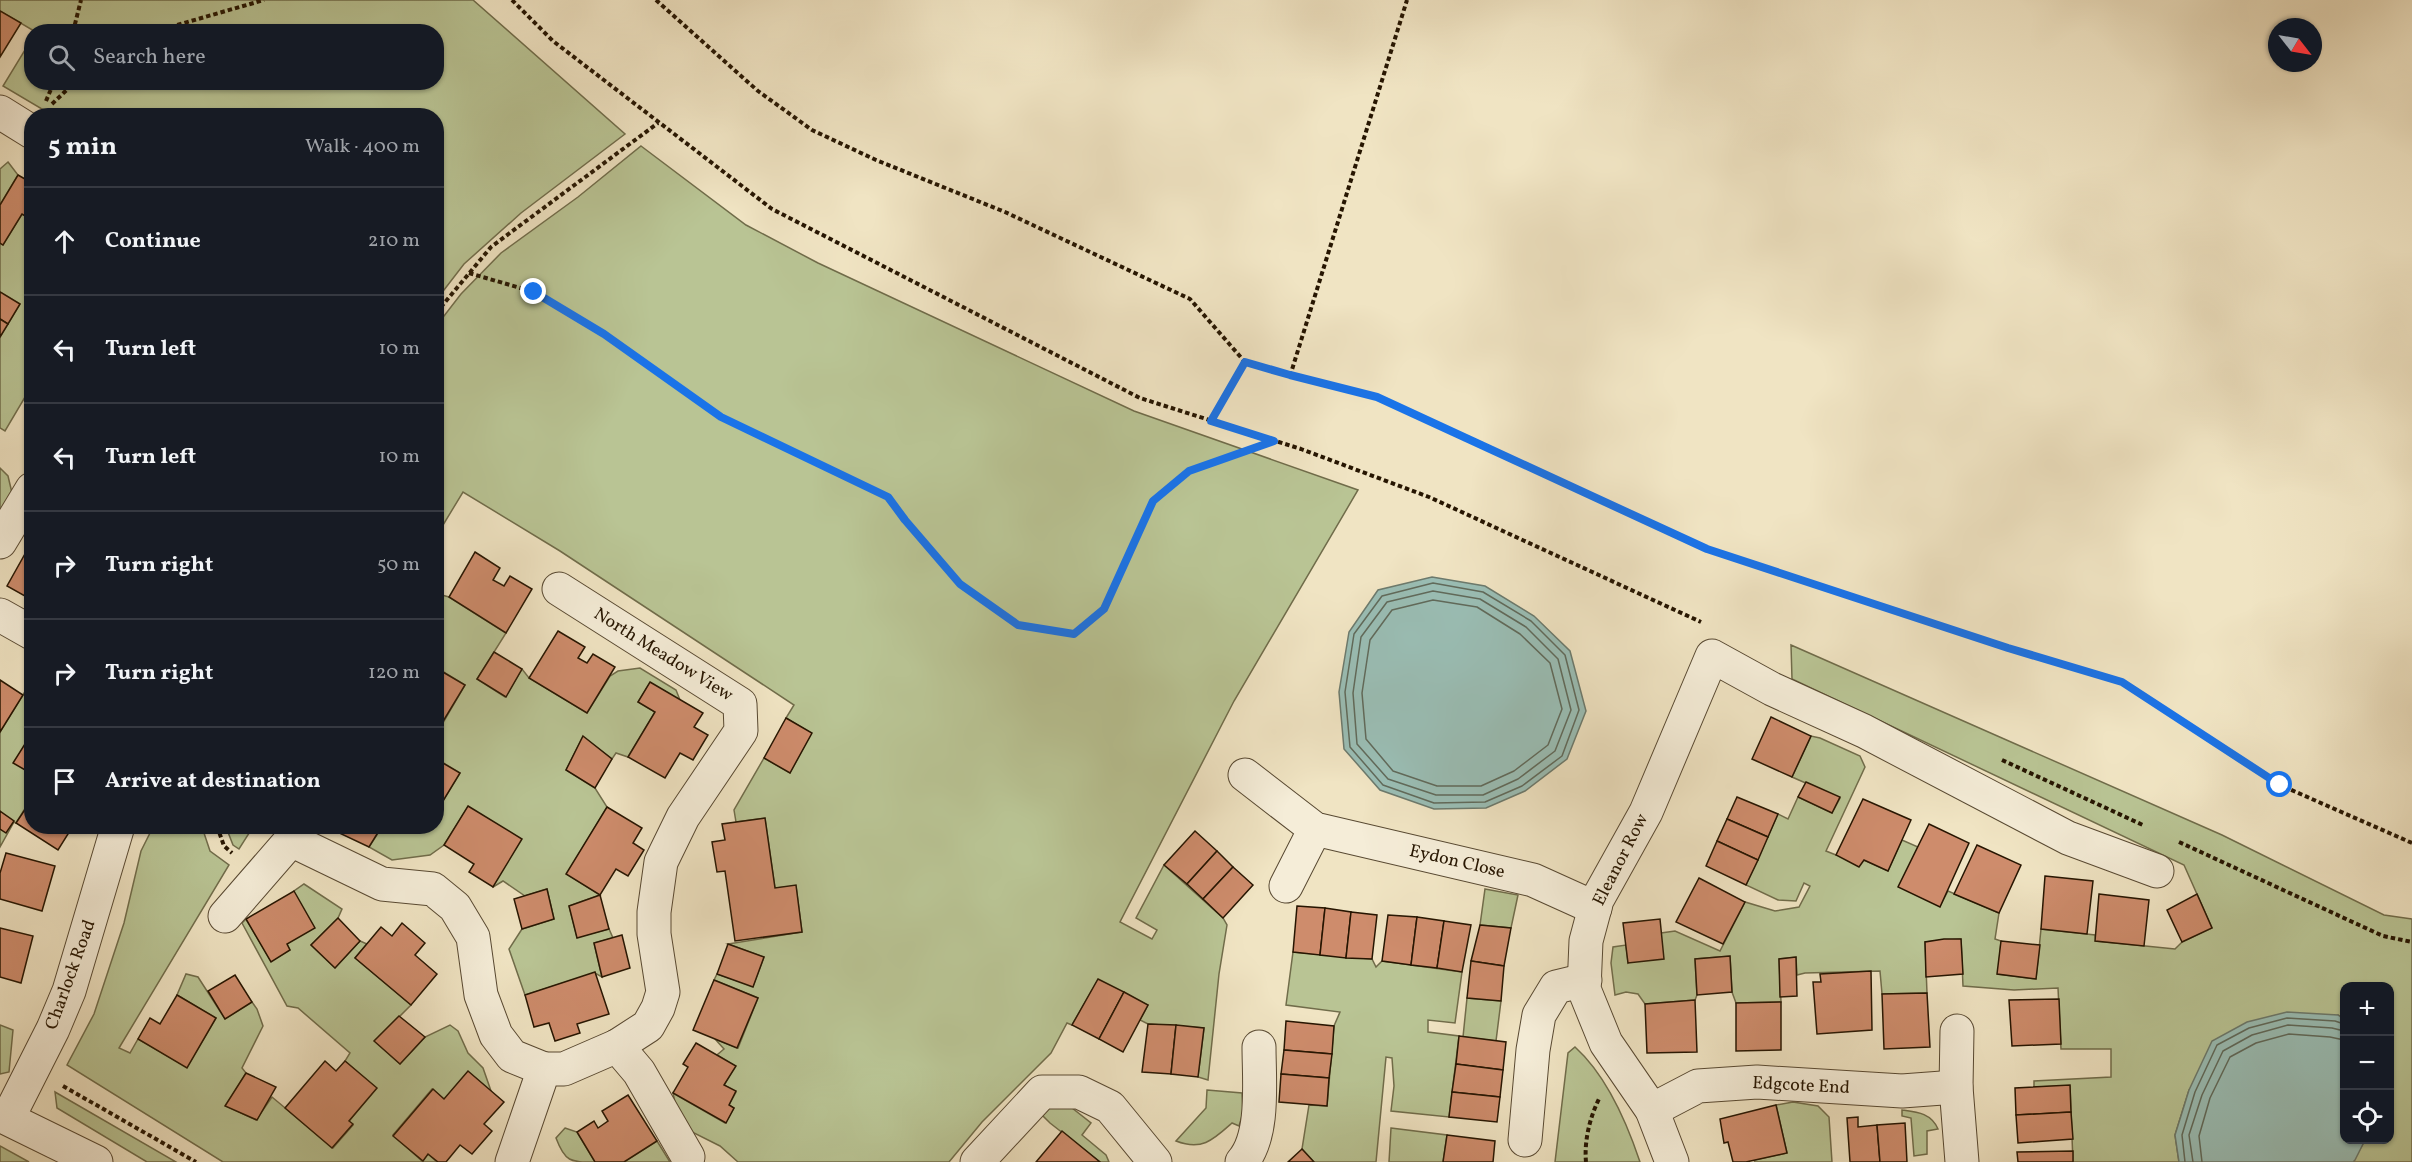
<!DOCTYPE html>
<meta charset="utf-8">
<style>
body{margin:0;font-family:Vollkorn,serif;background:#20242c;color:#f1f3f6}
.controls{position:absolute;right:18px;bottom:18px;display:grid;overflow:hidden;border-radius:12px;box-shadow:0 2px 4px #0004}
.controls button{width:54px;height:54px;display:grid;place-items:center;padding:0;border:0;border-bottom:2px solid #363941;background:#171b24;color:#f1f3f6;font:30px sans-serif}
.compass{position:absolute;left:2268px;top:18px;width:54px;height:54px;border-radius:50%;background:#171b24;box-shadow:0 2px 4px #0004;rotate:121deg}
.stop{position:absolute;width:18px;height:18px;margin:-14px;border:4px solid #1a73e8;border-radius:50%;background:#fff}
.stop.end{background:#1a73e8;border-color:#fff;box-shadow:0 2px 6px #0008}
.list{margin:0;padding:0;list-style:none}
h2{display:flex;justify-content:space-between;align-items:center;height:78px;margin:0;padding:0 24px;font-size:26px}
h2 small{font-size:20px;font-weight:400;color:#9ea1a6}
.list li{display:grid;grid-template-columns:39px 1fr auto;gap:18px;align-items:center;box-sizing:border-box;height:108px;padding:0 24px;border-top:2px solid #363941}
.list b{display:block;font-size:22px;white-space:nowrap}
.list em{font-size:20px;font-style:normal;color:#9ea1a6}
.icon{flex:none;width:33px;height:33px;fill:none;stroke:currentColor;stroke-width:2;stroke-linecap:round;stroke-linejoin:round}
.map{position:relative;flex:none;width:2412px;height:1162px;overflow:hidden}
.search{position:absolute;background:#171b24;box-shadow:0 2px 4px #0004;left:24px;top:24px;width:420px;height:66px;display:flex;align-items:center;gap:15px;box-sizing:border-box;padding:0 21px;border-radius:24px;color:#9ea1a6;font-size:22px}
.panel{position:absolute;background:#171b24;box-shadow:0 2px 4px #0004;left:24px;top:108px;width:420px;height:726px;border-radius:24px}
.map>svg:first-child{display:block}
.green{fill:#b9c494;stroke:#706c4a;stroke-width:1.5}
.water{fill:#9abeb5;stroke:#6c7a6d;stroke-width:1.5}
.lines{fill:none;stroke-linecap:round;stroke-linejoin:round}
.shore{stroke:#606a5b;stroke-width:1.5}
.building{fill:#ce8c6c;stroke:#261501;stroke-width:1.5}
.minor-casing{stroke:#584932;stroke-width:35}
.path{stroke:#261501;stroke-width:4;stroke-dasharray:4.5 3;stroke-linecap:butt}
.minor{stroke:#f5edd8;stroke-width:33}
.route{stroke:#1a73e8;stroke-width:8}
.labels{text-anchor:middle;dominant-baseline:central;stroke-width:4.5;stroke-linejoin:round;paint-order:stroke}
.street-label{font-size:18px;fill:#261501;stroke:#f5edd8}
</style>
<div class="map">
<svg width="2412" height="1162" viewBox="0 0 2412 1162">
<rect width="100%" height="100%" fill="#f0e4c3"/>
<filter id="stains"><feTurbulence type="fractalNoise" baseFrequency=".00333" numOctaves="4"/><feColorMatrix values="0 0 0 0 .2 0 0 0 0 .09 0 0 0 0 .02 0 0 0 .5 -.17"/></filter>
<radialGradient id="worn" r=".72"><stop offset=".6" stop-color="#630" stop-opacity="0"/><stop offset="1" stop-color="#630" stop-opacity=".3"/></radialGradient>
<g class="green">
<path d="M0,0H473L625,134L521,213L464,264L437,299L436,116L52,115L3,86L31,40L32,82H436V32L34,31L0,11Z"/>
<path d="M641,146L746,225L818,263L1134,411L1358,490L1234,701L1120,922L1152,939L1157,930L1136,918L1164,865L1223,918L1227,925L1219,974L1208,1080L1198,1077L1204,1028L1148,1024L1140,1020L1148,1005L1098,980L1072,1025L1067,1023L1051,1053L982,1122L949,1162H738L720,1146L692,1132L676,1107L673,1093L725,1123L734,1108L729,1105L736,1092L724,1085L735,1066L717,1055L724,1049L715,1039L738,1048L758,998L714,980L717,974L753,986L764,957L728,944L802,932L796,886L775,888L765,818L736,822L734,810L764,758L790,773L811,733L786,718L794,705L560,551L463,492L437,535V325L461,294L501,253L578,197Z"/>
<path d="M8,162L18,175L0,205V169Z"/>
<path d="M22,214L31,220V387L5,431L0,428V337L20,304L0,292V243L3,245Z"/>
<path d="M0,468L8,476L12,493L0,513Z"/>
<path d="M438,594L449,597L506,633L477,679L505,697L522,669L529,678L587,713L610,676L618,671L640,668L676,690L680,700L650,683L638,702L655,712L628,757L616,753L612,759L583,737L566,770L595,788L607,807L567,874L600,895L569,906L577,937L609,929L613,938L594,943L602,977L595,973L525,995L509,949L522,929L554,919L547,889L525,896L503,881L493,887L468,807L444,845L430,855L392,860L369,847L382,827L436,826L437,797L443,801L460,773L437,759V733L465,685L437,668Z"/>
<path d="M1791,645L2222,835L2384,915L2412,919V1162H2353L2365,1140H2390V986H2344V1019L2338,1015L2189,1090L2175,1135L2179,1162H2073L2070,1086L2034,1087V1081L2111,1077V1049H2061L2058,988L2014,990L1963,986L1961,939L1925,942L1927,993L1882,994L1880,971L1805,973L1797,975L1796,957L1779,959L1781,1002L1736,1003L1732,992L1730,956L1695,959L1697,995L1695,1000L1645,1004L1638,994L1626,992L1615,995L1611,963L1613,947L1626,945L1628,963L1661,933L1675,931L1720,951L1745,902L1775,911L1799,907L1810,886L1804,883L1796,901L1778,900L1746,885L1778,814L1788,819L1798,797L1832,813L1840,798L1792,777L1811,736L1820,738L1860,756L1865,767L1826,851L1836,855L1864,860L1888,871L1902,840L1918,847L1940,906L1948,891L1999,913L1995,939L2001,941L1998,974L2036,979L2041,929L2095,935L2096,941L2175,949L2182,942L2212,928L2184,865L1792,679Z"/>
<path d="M31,682V799L16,823L14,822L0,847V732Z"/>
<path d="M153,827H202L210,851L229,865L119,1048L130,1053L138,1039L187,1067L216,1018L177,995L186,974L198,977L225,1019L252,1002L257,1009L263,1026L242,1068L246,1073L226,1106L256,1120L272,1097L333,1148L353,1125L349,1121L376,1088L345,1061L350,1053L298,1008L287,1006L242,923L246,919L271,961L290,950L287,944L294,891L304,884L342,909L338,918L311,945L335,968L360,941L367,944L355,958L411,1005L375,1041L400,1064L425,1037L450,1025L458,1031L468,1053L483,1068L491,1091L444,1099L432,1089L393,1135L422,1161L428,1154L437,1162H223L67,1065L94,1014L124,923L141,851Z"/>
<path d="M226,827V826L253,827L239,849L233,845Z"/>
<path d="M1485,889L1518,895L1511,928L1480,925Z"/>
<path d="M1293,952L1372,959L1376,967L1382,961L1462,972L1455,1023L1428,1020V1032L1459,1036L1449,1117L1391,1111L1394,1086L1392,1058L1386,1057L1376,1162H1314L1302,1149L1309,1105L1327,1106L1334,1026L1340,1012L1286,1005Z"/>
<path d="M1467,998L1501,1001L1496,1041L1463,1037Z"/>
<path d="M0,1025L13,1030L9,1072L0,1074Z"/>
<path d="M1575,1047C1607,1076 1627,1123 1640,1162H1555L1568,1053Z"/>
<path d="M1207,1090L1242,1093L1243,1113L1239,1126L1232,1123C1213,1140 1202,1151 1176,1141L1206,1108Z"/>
<path d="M55,1092L176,1162H147L57,1108Z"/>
<path d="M1793,1102L1818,1106L1829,1117L1832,1162H1755L1754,1160L1787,1153L1776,1105Z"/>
<path d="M1046,1108H1072L1091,1123L1082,1135L1106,1155L1109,1162H1100L1050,1123L1043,1116Z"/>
<path d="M1902,1110C1917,1112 1931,1113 1938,1129L1927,1131V1154L1914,1156L1911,1118L1902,1116Z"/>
<path d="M565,1128L577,1132L595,1162C570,1162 565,1162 556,1138Z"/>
<path d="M1391,1128L1447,1135L1443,1162H1389Z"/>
<path d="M657,1141L670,1162H624Z"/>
<path d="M0,1146L29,1162H0Z"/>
</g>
<g class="water">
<path d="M1432,577L1485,586L1534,616L1570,651L1586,711L1567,759L1525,791L1486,808L1434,809L1380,790L1344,749L1339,692L1349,632L1378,590Z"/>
<path d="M2287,1012L2338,1015L2344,1019V1140H2365L2355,1160L2353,1162H2179L2175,1135L2189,1090L2212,1041L2247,1022Z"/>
</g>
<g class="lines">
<g class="shore">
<path d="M1433,583L1483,592L1531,621L1565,655L1579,710L1562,756L1522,786L1485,802L1434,803L1383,785L1350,747L1345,692L1354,634L1382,596Z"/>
<path d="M1433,591L1480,599L1526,627L1558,659L1571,710L1555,751L1518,779L1483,795H1436L1388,779L1357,744L1353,693L1361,637L1387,602Z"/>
<path d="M1433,600L1477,607L1520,634L1550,663L1562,709L1548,745L1514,771L1481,786H1437L1393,771L1366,739L1362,693L1370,640L1392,610Z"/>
<path d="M2185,1162L2182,1135L2195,1092L2217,1045L2249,1028L2287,1018L2335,1021L2344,1024"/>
<path d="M2193,1162L2189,1135L2202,1095L2223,1051L2252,1035L2288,1025L2332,1028L2344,1031"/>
<path d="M2202,1162L2199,1136L2210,1098L2230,1057L2256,1043L2289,1034L2330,1037L2344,1040"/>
</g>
</g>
<g class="building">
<path d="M0,11L21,23L0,57Z"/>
<path d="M18,175L32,183V220L22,214L3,245L0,243V205Z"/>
<path d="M0,292L20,304L8,324L0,319Z"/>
<path d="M0,319L8,324L0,337Z"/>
<path d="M30,545L32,546V600L7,586Z"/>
<path d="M475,552L500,568L493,580L504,586L510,576L532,589L506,633L449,597Z"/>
<path d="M558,631L585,647L578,658L587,663L593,654L615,667L587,713L529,678Z"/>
<path d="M494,652L522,669L506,697L477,679Z"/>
<path d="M436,668L465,685L436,733Z"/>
<path d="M0,680L23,695L0,732Z"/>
<path d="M650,682L703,713L694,727L708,735L693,760L680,753L665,778L628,757L655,712L638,702Z"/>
<path d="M1771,717L1811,736L1792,777L1752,759Z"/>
<path d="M786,718L812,733L790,773L764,758Z"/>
<path d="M30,736L32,737V774L13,763Z"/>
<path d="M583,736L612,759L595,788L566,770Z"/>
<path d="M436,759L460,773L443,801L436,797Z"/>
<path d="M1806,782L1840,797L1832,813L1798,797Z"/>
<path d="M1737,797L1778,814L1768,837L1727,819Z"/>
<path d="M32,799V826H73L58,850L16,823Z"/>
<path d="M1863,799L1911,820L1888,871L1864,860L1859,867L1836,855Z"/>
<path d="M468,806L522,839L493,887L469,872L474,864L444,845Z"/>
<path d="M607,807L642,828L633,843L644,850L628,876L616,869L600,895L566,874Z"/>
<path d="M0,811L14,821L6,833L0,829Z"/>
<path d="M765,818L775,888L796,885L802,932L735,941L725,871L717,872L712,842L725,840L722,824Z"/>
<path d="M1727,819L1768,837L1758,860L1717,841Z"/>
<path d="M1929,824L1969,843L1940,907L1898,887Z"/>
<path d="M338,826H382L369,847L335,831Z"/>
<path d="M1195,831L1217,851L1187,884L1164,865Z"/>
<path d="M1717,841L1758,860L1746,885L1706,866Z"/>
<path d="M1977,845L2021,865L1999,913L1954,894Z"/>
<path d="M1217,851L1233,867L1203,899L1187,884Z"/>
<path d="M6,853L55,866L42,911L0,899V873Z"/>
<path d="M1233,867L1253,885L1223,918L1203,899Z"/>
<path d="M2045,876L2093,881L2087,934L2041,929Z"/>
<path d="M1699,878L1745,902L1723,944L1676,922Z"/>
<path d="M547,889L554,919L522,929L514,899Z"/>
<path d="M294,891L315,928L287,944L290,950L271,962L246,919Z"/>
<path d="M2099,894L2149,900L2144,946L2095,941Z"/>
<path d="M2197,894L2212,928L2182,942L2167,910Z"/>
<path d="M600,895L609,929L577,938L569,906Z"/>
<path d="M1297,906L1325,908L1320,955L1293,952Z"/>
<path d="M1325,908L1351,912L1346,958L1320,955Z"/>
<path d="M1351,912L1377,915L1372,959L1346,958Z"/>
<path d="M1388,915L1417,917L1411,965L1382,961Z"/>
<path d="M1417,917L1444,921L1437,968L1411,965Z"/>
<path d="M338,918L360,941L335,968L311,945Z"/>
<path d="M1660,919L1664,959L1628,963L1623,923Z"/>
<path d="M1444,921L1471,925L1462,972L1437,968Z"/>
<path d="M402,923L425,943L415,955L437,974L411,1005L355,958L381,927L392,936Z"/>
<path d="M1480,925L1511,928L1504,966L1471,961Z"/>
<path d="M0,928L33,936L21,983L0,977Z"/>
<path d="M622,935L630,968L602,977L594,943Z"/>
<path d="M1944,939H1961L1963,974L1926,977L1925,942Z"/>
<path d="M2001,941L2040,945L2036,979L1997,974Z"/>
<path d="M728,944L764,957L753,987L717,974Z"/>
<path d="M1730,956L1732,992L1697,995L1695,959Z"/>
<path d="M1796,957L1797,996L1780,997L1779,959Z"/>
<path d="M1471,961L1504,966L1501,1001L1467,998Z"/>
<path d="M1871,971L1872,1030L1817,1034L1813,982H1821L1820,974Z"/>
<path d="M595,972L609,1014L577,1024L580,1033L555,1041L549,1023L534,1027L525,995Z"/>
<path d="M235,975L252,1002L225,1019L208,991Z"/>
<path d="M1098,979L1124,992L1099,1039L1072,1025Z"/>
<path d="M714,980L758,998L737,1048L693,1030Z"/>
<path d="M1124,992L1148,1005L1123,1052L1099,1039Z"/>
<path d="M1927,993L1930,1047L1884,1049L1882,994Z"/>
<path d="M177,995L216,1018L187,1068L138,1039L150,1018L160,1024Z"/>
<path d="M2059,999L2061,1044L2012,1046L2009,1000Z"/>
<path d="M1695,1000L1697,1052L1647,1053L1645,1004Z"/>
<path d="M1781,1002V1050L1736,1051V1003Z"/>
<path d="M399,1016L425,1037L400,1064L374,1041Z"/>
<path d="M1286,1021L1334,1026L1332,1054L1284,1050Z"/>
<path d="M1148,1024L1176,1025L1171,1074L1142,1072Z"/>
<path d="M1176,1025L1204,1028L1198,1077L1171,1074Z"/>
<path d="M1459,1036L1506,1042L1503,1070L1456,1064Z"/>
<path d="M696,1043L736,1066L724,1085L736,1091L729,1105L734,1108L726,1123L673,1093L688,1067L683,1064Z"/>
<path d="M1284,1050L1332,1054L1329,1078L1281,1074Z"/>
<path d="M325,1061L336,1071L345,1061L377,1088L349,1121L353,1124L332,1148L285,1108Z"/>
<path d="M1456,1064L1503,1070L1500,1097L1452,1092Z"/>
<path d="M468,1071L504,1102L484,1124L492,1131L472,1154L460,1145L446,1162H438L428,1154L423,1161L393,1136L433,1089L444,1099Z"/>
<path d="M246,1073L276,1087L257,1120L225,1106Z"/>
<path d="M1281,1074L1329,1078L1327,1106L1279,1102Z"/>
<path d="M2070,1085L2071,1112L2016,1115L2015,1088Z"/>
<path d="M1452,1092L1500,1097L1497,1122L1449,1117Z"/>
<path d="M628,1095L657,1141L624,1162H595L577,1132L594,1121L598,1128L608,1121L602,1111Z"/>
<path d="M1776,1105L1787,1153L1746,1162H1733L1728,1142L1724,1143L1720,1119Z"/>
<path d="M2071,1112L2073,1139L2018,1143L2016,1115Z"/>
<path d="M1858,1117V1127L1877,1125L1880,1162H1850L1847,1118Z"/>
<path d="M1905,1123L1907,1162H1880L1877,1125Z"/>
<path d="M1062,1131L1100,1162H1036Z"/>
<path d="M1447,1135L1495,1141L1493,1162H1443Z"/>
<path d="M1302,1149L1314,1162H1288Z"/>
<path d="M2073,1151V1162H2018L2017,1152Z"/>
</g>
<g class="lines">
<defs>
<g id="minor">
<path d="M0,112L32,132"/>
<path d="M0,542L32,489"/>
<path d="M0,615L32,633"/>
<path d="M1245,775L1315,829L1533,880L1595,908"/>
<path d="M291,840L382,884L433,889L455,907L473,937L481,995L496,1035L512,1056L544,1069"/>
<path d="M1286,886L1315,829"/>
<path d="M225,916L291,840L296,826"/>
<path d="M1957,1031L1956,1087L1962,1162"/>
<path d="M617,1046L639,1072L688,1157"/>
<path d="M1652,1110L1698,1086L1757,1082L1902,1091L1956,1087"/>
<path d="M0,1115L96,1162"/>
<path d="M8,1118L53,1029L69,991L118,826"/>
<path d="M1525,1140L1533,1050L1539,1015L1556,987L1585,980"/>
<path d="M512,1162L544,1069H564L617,1046L648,1026L658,1008L663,992L654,934V912L661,862L683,817L741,731L740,704L559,589"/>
<path d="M977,1162L1042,1092H1079L1110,1107L1155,1162"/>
<path d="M1242,1162C1265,1136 1259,1080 1259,1047"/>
<path d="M1672,1162L1652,1110L1606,1043L1584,989L1586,941L1597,900L1646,812L1712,656L1772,689L1864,731L2068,838L2157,871"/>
</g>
</defs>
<use href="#minor" class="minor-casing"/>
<g class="path">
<path d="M512,0L553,41L772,209L1140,398L1301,449L1429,497L1701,622"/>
<path d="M656,0L758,91L812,130L876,160L1005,212L1190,299L1245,362L1290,376L1377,397L1707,549L2008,648L2122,683L2280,785L2412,843"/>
<path d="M73,32L81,0"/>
<path d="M164,32L177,25L264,0"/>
<path d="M46,101L54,82"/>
<path d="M52,104L75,82"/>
<path d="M469,273L534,292L604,334L721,417L888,497L905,520L960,584L1018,625L1074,634L1104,609L1153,501L1189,471L1274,441"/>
<path d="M436,313L491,247L658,123"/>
<path d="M1290,376L1407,0"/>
<path d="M1211,421L1245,362"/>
<path d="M2002,760L2145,826"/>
<path d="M217,826L224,846L232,853"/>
<path d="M2179,842L2383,936L2412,942"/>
<path d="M63,1086L196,1162"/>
<path d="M1586,1162C1584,1141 1590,1116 1600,1097"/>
</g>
<use href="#minor" class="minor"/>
</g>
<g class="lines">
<path class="route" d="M534,292L604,334L721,417L888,497L905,520L960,584L1018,625L1074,634L1104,609L1153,501L1189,471L1274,441L1211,421L1245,362L1290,375L1377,397L1707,549L2008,648L2122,682L2280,785"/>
</g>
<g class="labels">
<g class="street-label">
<text transform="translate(663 655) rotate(32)">North Meadow View</text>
<text transform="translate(1621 860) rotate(-63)">Eleanor Row</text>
<text transform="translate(1457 862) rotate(13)">Eydon Close</text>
<text transform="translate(71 975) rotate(-70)">Charlock Road</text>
<text transform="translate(1801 1086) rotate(3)">Edgcote End</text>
</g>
</g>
<rect width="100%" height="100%" filter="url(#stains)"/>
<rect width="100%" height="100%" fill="url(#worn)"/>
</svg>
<div class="controls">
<button>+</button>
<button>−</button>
<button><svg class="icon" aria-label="locate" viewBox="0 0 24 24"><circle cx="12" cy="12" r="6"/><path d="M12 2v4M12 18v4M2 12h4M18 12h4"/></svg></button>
</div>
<svg class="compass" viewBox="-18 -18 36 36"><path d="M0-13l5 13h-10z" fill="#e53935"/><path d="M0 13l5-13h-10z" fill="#9ea1a6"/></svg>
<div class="stop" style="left:2280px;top:785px"></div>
<div class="stop end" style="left:534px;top:292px"></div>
<div class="search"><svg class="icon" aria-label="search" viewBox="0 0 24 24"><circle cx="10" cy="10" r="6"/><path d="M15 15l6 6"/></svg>Search here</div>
<section class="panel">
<h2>5 min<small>Walk · 400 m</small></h2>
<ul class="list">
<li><svg class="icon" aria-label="ahead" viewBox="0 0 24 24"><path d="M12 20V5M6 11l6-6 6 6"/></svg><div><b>Continue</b></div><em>210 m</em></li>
<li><svg class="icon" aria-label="left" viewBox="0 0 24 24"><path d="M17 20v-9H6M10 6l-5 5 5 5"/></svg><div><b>Turn left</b></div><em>10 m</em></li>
<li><svg class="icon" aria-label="left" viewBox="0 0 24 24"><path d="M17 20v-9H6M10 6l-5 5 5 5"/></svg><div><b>Turn left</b></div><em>10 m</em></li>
<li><svg class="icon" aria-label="right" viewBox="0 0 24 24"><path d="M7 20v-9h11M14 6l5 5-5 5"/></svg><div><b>Turn right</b></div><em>50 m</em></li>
<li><svg class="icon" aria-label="right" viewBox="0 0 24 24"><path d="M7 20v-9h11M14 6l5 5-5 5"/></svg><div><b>Turn right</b></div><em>120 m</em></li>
<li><svg class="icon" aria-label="arrive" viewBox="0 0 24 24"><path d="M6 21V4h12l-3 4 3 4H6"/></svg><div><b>Arrive at destination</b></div></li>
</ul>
</section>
</div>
